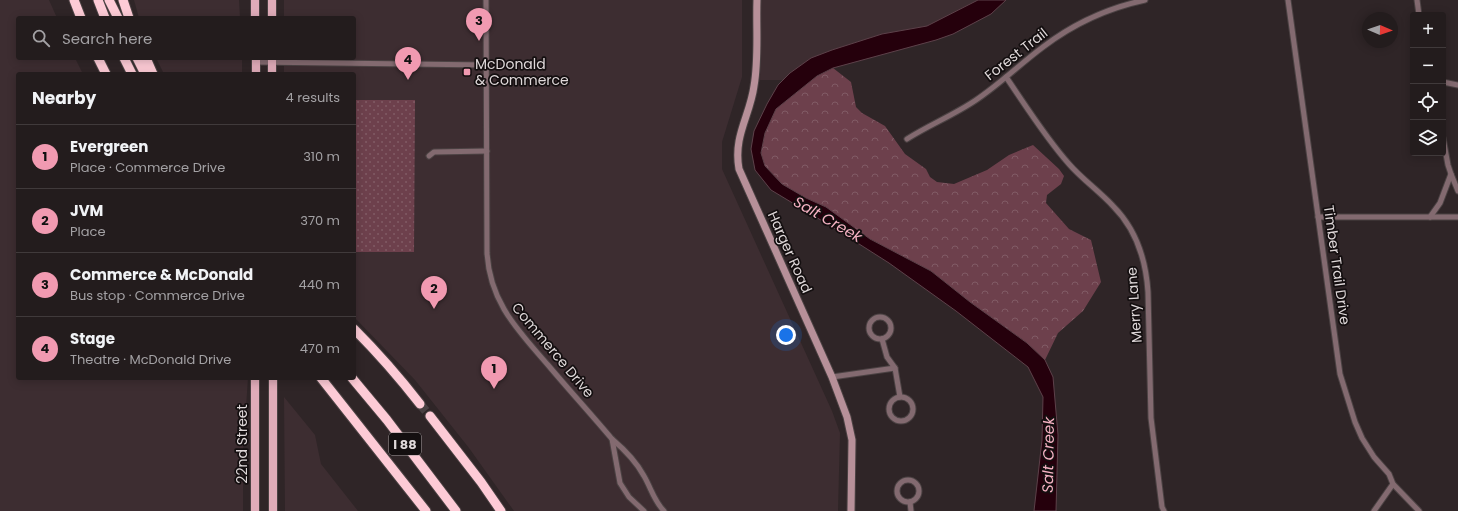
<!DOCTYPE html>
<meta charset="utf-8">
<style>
body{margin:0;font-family:Poppins,sans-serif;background:#2b2526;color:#f1f3f6}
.controls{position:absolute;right:12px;top:12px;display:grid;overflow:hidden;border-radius:4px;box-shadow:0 2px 10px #0003}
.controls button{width:36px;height:36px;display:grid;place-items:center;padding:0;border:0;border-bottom:1px solid #403a3b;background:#231c1d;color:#f1f3f6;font:20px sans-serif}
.compass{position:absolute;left:1362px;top:12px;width:36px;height:36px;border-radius:50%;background:#231c1d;box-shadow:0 2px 10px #0003;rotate:92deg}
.you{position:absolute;left:786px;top:335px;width:14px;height:14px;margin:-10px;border:3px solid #fff;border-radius:50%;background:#1a73e8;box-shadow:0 0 0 6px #1a73e833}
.badge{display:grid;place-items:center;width:26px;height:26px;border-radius:50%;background:#f19ab1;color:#111;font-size:13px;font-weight:700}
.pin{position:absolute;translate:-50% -33px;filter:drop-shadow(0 1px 2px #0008)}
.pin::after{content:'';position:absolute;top:21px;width:14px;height:12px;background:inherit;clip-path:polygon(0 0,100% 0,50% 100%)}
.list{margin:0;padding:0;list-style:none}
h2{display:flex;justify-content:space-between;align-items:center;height:52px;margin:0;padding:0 16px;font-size:17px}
h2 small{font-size:13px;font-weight:400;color:#a3a1a4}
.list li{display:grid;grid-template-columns:26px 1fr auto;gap:12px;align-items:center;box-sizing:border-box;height:64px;padding:0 16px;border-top:1px solid #403a3b}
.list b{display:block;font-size:15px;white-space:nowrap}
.list p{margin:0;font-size:13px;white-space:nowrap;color:#a3a1a4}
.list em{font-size:13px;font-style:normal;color:#a3a1a4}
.icon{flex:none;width:22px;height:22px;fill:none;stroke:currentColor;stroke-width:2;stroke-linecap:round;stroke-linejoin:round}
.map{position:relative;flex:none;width:1458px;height:511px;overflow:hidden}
.search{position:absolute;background:#231c1d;box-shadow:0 2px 10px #0003;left:16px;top:16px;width:340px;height:44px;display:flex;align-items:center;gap:10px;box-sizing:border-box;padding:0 14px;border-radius:4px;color:#a3a1a4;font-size:15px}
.panel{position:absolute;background:#231c1d;box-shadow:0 2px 10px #0003;left:16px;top:72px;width:340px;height:308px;border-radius:4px}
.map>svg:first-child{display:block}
.built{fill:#3d2d31}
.grass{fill:url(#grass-dots)}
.forest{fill:url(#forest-crowns)}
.water{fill:#25000c;stroke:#5d414a}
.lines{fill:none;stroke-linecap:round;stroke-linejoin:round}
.highway-tunnel{stroke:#494042;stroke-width:9;stroke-dasharray:9 4.5;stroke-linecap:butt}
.street-casing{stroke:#4b4243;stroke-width:7}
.secondary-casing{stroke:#4b4243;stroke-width:9}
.primary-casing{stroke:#4b4243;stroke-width:10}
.highway-casing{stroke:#4b4243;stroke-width:11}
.street{stroke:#836a70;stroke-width:5}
.secondary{stroke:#b79099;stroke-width:7}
.primary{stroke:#e0acb9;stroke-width:8}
.highway{stroke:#fdcbd6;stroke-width:9}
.poi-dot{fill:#f19ab1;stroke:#140f10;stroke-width:1.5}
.labels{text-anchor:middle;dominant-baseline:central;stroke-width:3.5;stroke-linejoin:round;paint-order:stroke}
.shield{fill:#140f10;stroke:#a29c9d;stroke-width:1}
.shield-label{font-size:13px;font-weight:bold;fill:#dfd8d9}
.street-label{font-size:14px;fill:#dfd8d9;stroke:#140f10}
.poi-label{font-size:14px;fill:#dfd8d9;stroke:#140f10;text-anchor:start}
.water-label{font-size:15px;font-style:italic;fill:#f6b2c3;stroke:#140f10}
</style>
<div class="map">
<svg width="1458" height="511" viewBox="0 0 1458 511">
<defs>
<pattern id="grass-dots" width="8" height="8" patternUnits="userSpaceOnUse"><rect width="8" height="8" fill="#6d404c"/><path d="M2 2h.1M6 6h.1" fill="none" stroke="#815b65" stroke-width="1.8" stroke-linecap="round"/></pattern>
<pattern id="forest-crowns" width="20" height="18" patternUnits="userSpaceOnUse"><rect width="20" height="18" fill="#6d404c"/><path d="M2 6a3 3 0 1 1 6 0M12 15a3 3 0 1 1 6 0" fill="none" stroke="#815b65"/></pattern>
</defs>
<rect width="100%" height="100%" fill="#2f2527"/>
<g class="built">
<path d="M0,0H49L57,18H18V58H75L83,74H18V378H248L243,451V511H0Z"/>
<path d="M134,0H239L240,18H139Z"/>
<path d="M284,0H742V77L722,142V169L832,411L840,433L838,511H514L469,448L415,380L354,317V74H284V58H354V18H284Z"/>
<path d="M761,0H978L927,26L882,34L832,50L811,58L783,80H760Z"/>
<path d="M156,58H242V74H164Z"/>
<path d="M284,397L315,435L321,464L358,511H285Z"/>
</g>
<path class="grass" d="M354,100H415L414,252H354Z"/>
<path class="forest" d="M833,68L851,82L856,107L862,113L885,126L905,154L926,169L930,177L937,182L954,184L987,170L1009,155L1033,145L1059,169L1064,176L1061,184L1047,195L1046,203L1069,229L1091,240L1101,282L1083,311L1058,333L1045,360L1027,343L970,302L931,271L870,239L826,207L806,198L782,184L765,166L761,153L765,133L776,109L817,76Z"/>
<path class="water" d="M978,0H1006L991,14L953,34L936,40L833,68L817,76L776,109L765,133L761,153L765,166L782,184L806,198L826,207L870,239L931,271L970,302L1027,343L1045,360L1053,377L1058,435L1056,511H1034L1042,440L1043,397L1028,367L956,311L889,263L834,228L771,190L755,170L751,149L754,131L767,104L778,85L790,73L811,58L832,50L882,34L927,26Z"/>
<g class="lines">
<path class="highway-tunnel" d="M420,404L430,416"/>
<defs>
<g id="street">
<path d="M486,0L487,253C490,303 518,330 548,365C569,390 591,414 612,439C625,450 636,461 644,476C651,488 654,501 664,511"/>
<path d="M1288,0L1340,374L1355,422L1362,438L1374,457L1389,474L1393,484L1419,511"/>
<path d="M1417,0L1419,15"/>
<path d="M256,62L486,65"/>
<path d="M1006,77C1026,106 1045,137 1069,164C1082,179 1099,191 1113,206C1136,229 1146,261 1148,292L1151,418L1162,507L1164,511"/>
<path d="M1443,82L1458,85"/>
<path d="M907,139C929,125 954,115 976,100C1000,84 1020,64 1043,47C1073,24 1108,8 1145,0"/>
<path d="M429,156L434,152L487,151"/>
<path d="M1451,174L1458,191"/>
<path d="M1318,217H1458"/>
<path d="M1430,217L1440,203L1451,174L1448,165L1443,138"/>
<circle cx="880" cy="328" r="11"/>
<path d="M882,339L887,357L895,368L900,397"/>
<path d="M832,377L895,368"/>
<circle cx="901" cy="409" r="12"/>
<path d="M612,439L620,483L629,497L644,511"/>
<circle cx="908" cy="491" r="11"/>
<path d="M910,502L911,511"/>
<path d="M1374,511L1393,484"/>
</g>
<path id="secondary" d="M757,0C756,28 759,58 754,86C750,116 733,136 739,169L832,377L847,417L852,440L851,511"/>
<g id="primary">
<path d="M255,0V18"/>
<path d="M272,0V18"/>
<path d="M256,58V74"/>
<path d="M272,58V74"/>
<path d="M273,378V511"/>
<path d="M255,511V378"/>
</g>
<g id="highway">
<path d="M74,0L81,18"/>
<path d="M98,0L105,18"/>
<path d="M109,0L118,18"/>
<path d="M123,0L129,18"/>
<path d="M98,58L106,74"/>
<path d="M124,58L132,74"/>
<path d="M137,58L145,74"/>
<path d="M146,58L153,74"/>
<path d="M354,329C378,353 399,377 420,404"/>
<path d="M321,378L426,511"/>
<path d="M352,378L387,420L456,511"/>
<path d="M430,416L481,482L501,511"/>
</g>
</defs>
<use href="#street" class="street-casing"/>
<use href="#secondary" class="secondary-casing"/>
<use href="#primary" class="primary-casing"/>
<use href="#highway" class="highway-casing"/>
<use href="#street" class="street"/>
<use href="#secondary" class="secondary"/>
<use href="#primary" class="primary"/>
<use href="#highway" class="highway"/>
</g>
<rect class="poi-dot" x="463" y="68" width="8" height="8" rx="2"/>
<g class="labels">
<rect class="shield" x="389" y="433" width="32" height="22" rx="3"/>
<g class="shield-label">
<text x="405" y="444">I 88</text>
</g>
<g class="street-label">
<text transform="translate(1016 54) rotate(-38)">Forest Trail</text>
<text transform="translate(790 252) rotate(66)">Harger Road</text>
<text transform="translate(1337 265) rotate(82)">Timber Trail Drive</text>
<text transform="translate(1134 305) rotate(-94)">Merry Lane</text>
<text transform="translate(553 350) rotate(50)">Commerce Drive</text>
<text transform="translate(242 444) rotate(-90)">22nd Street</text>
</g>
<g class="poi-label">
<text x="475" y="64">McDonald<tspan x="475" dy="16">&amp; Commerce</tspan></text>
</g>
<g class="water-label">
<text transform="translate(828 219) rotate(30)">Salt Creek</text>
<text transform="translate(1048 455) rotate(-89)">Salt Creek</text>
</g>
</g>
</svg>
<div class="controls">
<button>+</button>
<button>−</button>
<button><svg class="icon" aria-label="locate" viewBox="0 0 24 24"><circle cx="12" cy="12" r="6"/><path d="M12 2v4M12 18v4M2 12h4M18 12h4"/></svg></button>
<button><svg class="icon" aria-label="layers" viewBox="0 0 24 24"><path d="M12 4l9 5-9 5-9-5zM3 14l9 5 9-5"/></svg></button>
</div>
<svg class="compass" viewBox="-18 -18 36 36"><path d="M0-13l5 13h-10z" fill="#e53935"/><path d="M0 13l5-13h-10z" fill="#a3a1a4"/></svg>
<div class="you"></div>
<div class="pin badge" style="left:494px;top:389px">1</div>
<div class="pin badge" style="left:434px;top:309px">2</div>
<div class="pin badge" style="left:479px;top:41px">3</div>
<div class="pin badge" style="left:408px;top:80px">4</div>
<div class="search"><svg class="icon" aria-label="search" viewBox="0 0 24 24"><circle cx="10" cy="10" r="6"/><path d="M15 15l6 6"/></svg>Search here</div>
<section class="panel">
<h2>Nearby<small>4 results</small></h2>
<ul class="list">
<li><span class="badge">1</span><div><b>Evergreen</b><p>Place · Commerce Drive</p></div><em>310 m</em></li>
<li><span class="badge">2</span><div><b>JVM</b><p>Place</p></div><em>370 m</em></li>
<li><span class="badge">3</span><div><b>Commerce &amp; McDonald</b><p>Bus stop · Commerce Drive</p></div><em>440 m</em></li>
<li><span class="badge">4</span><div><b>Stage</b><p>Theatre · McDonald Drive</p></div><em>470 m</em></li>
</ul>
</section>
</div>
